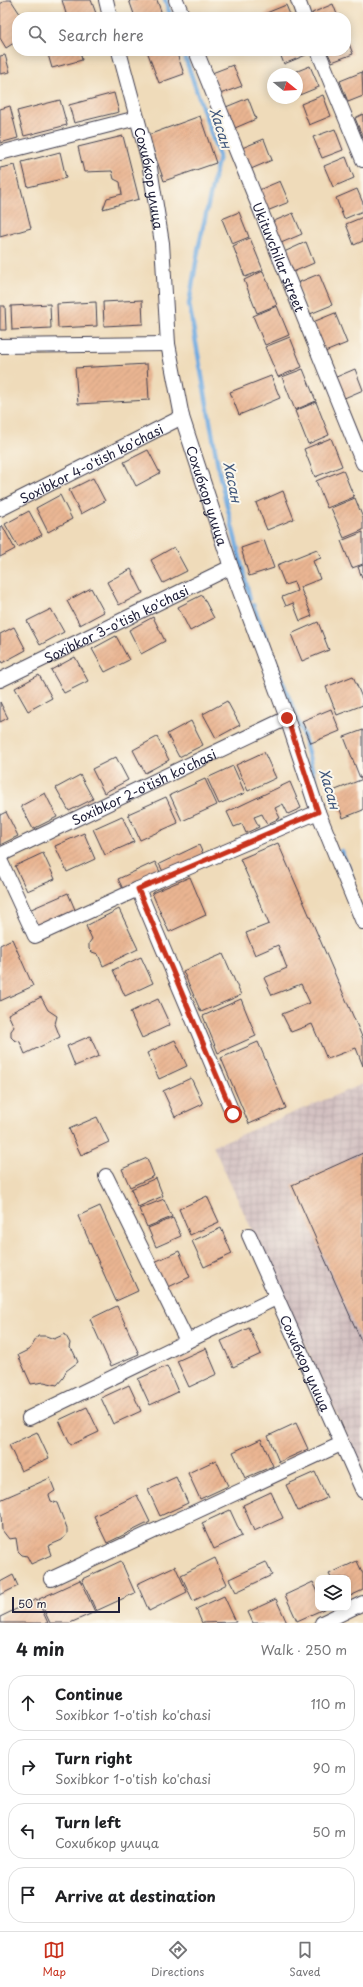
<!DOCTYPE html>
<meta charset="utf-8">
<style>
body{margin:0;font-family:"Playpen Sans",sans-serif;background:#f6f6f6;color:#202124}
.controls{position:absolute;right:12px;bottom:12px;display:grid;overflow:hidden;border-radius:8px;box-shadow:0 2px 10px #0003}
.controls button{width:36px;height:36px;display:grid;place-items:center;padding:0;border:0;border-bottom:1px solid #e0e0e0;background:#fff;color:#202124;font:20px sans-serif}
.compass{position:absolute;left:267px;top:68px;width:36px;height:36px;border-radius:50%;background:#fff;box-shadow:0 2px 10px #0003;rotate:108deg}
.scale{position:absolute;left:12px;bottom:10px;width:108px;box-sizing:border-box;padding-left:4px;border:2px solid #22223b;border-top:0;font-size:11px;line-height:14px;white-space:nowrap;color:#22223b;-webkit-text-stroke:3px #fbf7ec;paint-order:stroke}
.stop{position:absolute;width:12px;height:12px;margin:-9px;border:3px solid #c8321e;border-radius:50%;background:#fff}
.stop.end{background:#c8321e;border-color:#fff;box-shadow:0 1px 4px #0008}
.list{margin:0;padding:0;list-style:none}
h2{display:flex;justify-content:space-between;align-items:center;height:52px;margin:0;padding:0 16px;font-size:17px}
h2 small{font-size:13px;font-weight:400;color:#757577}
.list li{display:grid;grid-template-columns:26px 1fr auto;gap:12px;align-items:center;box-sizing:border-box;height:56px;margin:0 8px 8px;padding:0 8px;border:1px solid #e0e0e0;border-radius:16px}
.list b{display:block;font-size:15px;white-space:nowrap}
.list p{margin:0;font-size:13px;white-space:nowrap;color:#757577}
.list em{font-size:13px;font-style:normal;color:#757577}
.icon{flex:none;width:22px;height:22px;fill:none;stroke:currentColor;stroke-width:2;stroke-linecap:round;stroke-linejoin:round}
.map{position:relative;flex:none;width:363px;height:1623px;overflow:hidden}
.search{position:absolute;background:#fff;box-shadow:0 2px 10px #0003;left:12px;right:12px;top:12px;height:44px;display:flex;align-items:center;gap:10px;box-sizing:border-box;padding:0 14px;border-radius:16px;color:#757577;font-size:15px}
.sheet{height:308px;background:#fff}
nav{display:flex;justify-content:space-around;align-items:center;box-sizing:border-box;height:56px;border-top:1px solid #e0e0e0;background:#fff;font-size:11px;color:#757577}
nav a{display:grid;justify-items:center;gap:2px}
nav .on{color:#c8321e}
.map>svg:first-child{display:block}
.industrial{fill:url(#industrial-grid)}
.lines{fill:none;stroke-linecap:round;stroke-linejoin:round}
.stream{stroke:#6faae0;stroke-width:4.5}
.building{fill:url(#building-hatch)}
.minor-casing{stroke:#413e4e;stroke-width:16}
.minor{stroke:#fff;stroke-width:14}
.route{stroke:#c8321e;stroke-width:5}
.labels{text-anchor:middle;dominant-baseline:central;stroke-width:4;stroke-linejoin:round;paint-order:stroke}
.street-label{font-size:13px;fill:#22223b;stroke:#fbf7ec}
.water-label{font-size:14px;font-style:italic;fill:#41587d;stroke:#fbf7ec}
</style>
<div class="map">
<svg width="363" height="1623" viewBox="0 0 363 1623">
<defs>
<pattern id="industrial-grid" width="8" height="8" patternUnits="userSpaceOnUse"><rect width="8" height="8" fill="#d2bfc0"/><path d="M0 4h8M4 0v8" fill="none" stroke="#b4a4a6"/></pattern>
<pattern id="building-hatch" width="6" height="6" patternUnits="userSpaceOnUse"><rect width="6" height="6" fill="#eab592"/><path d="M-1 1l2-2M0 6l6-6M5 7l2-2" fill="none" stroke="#c89b7f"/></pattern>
</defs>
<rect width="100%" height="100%" fill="#fbf7ec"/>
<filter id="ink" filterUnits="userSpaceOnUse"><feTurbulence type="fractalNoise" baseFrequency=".025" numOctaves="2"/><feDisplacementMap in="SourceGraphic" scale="8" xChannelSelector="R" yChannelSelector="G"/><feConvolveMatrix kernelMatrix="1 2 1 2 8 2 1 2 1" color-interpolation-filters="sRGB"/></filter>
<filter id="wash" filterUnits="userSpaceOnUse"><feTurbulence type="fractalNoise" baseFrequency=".012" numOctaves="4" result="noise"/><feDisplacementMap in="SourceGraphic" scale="16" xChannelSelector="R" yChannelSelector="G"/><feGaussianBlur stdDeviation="0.9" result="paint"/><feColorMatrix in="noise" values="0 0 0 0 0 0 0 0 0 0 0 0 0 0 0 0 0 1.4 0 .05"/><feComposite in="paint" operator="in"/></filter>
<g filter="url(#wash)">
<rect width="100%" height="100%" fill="#efdbba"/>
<path class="industrial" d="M363,1084V1470L213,1146Z"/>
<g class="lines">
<g class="stream">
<path d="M165,0L171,17"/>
<path d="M183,51L219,156L199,245L189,304L220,477L250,599"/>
<path d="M253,605L304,737L316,785"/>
<path d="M341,851L351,874"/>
</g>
</g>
<g id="blocks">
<g class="building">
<path d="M6,0H11L22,17H17V41L6,48L0,38V4Z"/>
<path d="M62,0H91L97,16L67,17Z"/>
<path d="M129,0H157L163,17H135Z"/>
<path d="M333,4L338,17H313L312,13Z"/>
<path d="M286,5L291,17H265L264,14Z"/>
<path d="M346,36L353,54L332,62L327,51H346Z"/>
<path d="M47,51H80L82,60L52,68Z"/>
<path d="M147,51H176L184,74L159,83Z"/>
<path d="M279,51H304L306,55L284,64Z"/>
<path d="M5,55L10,72L0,74V56Z"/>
<path d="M233,65L242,86L220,94L212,73Z"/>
<path d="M310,66L319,87L297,96V74H290Z"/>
<path d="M362,72L363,96L348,102L340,81Z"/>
<path d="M114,93L119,112L74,123L69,105Z"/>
<path d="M323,95L331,116L309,125L301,104Z"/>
<path d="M248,98L256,119L235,128L226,107Z"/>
<path d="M60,100L67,125L24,136L17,111Z"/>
<path d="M10,106L18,138L0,143V109Z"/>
<path d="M363,114V138L355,118Z"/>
<path d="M200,116L216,163L164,181L148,135Z"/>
<path d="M335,129L343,150L322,158L313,137Z"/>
<path d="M123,136L139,199L103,209L107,198L122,194L120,182L114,179L112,171L84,172L78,147Z"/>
<path d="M264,139L272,160L251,169L242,148Z"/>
<path d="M60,152L66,178L28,187L22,162Z"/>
<path d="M346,157L354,178L333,187L324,166Z"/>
<path d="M15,165L31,228L0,237V168Z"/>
<path d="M280,181L289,202L267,211L259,190Z"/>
<path d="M357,189L363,203V211L344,219L336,198Z"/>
<path d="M239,212L249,237L232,244L222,219Z"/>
<path d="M293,213L302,234L281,243L272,222Z"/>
<path d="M363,217V241L354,245L346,224Z"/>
<path d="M250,238L263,270L245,277L233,246Z"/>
<path d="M306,242L314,263L293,272L284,252Z"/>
<path d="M263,271L277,305L257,313L244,280Z"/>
<path d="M319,274L332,305L310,314L297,283Z"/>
<path d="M142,300L143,324L104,326L103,302Z"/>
<path d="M96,302L97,326L58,328L57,304Z"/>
<path d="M50,304L51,328L12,330L11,306Z"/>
<path d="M0,306H5L6,330H0Z"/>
<path d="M277,306L289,335L265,345L253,316Z"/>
<path d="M335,313L347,343L325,352L313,322Z"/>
<path d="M290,337L302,367L278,377L265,347Z"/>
<path d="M147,364L149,400L78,404L75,368Z"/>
<path d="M303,369L316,401L295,410L282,377Z"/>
<path d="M355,369L363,390L342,399L334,378Z"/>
<path d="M271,376L280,398L239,415L230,392Z"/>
<path d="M316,402L329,435L308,444L295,411Z"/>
<path d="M331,438L342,466L315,477L304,449Z"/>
<path d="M148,450L160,473L136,486L124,462Z"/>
<path d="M343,470L354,497L327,508L316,481Z"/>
<path d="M93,478L105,501L81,514L69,490Z"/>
<path d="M283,491L294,519L267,530L256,503Z"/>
<path d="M60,495L72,519L48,532L36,508Z"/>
<path d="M355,498L363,518V530L344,538L331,508Z"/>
<path d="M29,511L42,535L18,547L5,524Z"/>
<path d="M2,525L15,549L0,557V527Z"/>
<path d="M363,532V564L352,568L341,541Z"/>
<path d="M264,540L274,568L249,576L241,548Z"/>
<path d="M174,547L187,571L163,583L151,560Z"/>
<path d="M317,549L321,558L313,561L320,579L300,587L312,616L300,621L293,603L286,606L282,597L297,591L294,582L285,585L277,565Z"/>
<path d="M363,565V580L358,567Z"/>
<path d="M131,569L143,593L119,605L107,582Z"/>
<path d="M91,588L104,612L80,625L67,601Z"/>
<path d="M202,595L214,618L190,631L178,607Z"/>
<path d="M51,609L64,632L40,645L27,621Z"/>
<path d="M153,617L165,641L141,654L129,630Z"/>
<path d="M318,622L329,650L302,661L291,634Z"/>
<path d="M14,627L26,650L2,663L0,659V634Z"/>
<path d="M116,636L129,660L105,672L92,649Z"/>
<path d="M75,657L88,681L64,693L51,670Z"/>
<path d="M39,675L52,698L28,711L15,688Z"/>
<path d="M353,676L363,700V705L337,715L326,687Z"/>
<path d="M227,701L240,725L216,738L203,714Z"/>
<path d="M0,702L8,718L0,722Z"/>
<path d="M331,709L340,731L311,743L302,721Z"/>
<path d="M191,721L203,745L179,757L167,734Z"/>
<path d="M363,730V777L360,778L344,737Z"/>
<path d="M157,737L169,760L145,773L133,750Z"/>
<path d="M264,752L276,778L248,791L236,765Z"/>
<path d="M116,757L128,780L104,793L92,769Z"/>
<path d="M233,766L245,793L219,804L207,778Z"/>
<path d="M80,775L93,799L69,811L56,788Z"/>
<path d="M205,779L217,805L182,821L170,795Z"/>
<path d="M363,779V810L343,818L333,791Z"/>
<path d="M290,782L301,808L288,814L283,804L275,808L280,818L267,824L262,814L254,817L259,827L246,833L242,824L234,827L227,812Z"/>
<path d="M45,793L57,817L33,829L21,806Z"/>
<path d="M166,797L178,823L140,840L128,814Z"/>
<path d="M6,812L18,836L0,845V815Z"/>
<path d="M122,816L134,842L105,855L93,829Z"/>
<path d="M84,833L95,859L67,872L55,846Z"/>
<path d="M278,843L363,1039V1066L356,1048L327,1059L312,1024L291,1032L282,1014L310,1003L301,984L272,995L264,978L287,968L278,945L255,955L246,933L269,924L240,859Z"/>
<path d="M199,845L204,856L165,875L159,864Z"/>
<path d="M43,853L55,879L27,891L15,866Z"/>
<path d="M155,862L161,874L124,891L118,879Z"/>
<path d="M190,877L206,915L169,932L152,893Z"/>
<path d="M68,893L76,912L37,929L29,910Z"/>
<path d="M119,909L138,949L103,966L98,954L92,952L89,949V943L92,939L86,926Z"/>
<path d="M12,939L33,986L0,1001V945Z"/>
<path d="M223,954L241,995L201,1012L183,971Z"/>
<path d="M141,957L153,983L125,996L113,970Z"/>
<path d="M41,997L48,1010L57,1016L55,1024L60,1037L25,1054L20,1042L14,1040L11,1037V1031L14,1027L8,1014Z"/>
<path d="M158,999L170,1025L142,1038L130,1012Z"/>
<path d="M241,999L256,1036L218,1053L203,1016Z"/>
<path d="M90,1036L99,1056L75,1066L67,1046Z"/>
<path d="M175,1040L187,1066L159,1079L147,1053Z"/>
<path d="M258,1042L286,1108L249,1124L221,1058Z"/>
<path d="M191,1078L203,1104L175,1117L163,1091Z"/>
<path d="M97,1117L109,1142L81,1155L69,1129Z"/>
<path d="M363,1153V1345L292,1185Z"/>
<path d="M147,1158L154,1176L130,1187L122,1169Z"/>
<path d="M156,1178L163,1196L138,1207L131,1189Z"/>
<path d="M207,1196L219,1222L190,1235L179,1209Z"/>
<path d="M164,1199L172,1217L147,1227L139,1209Z"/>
<path d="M100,1206L138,1291L116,1301L78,1216Z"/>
<path d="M173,1218L181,1236L156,1247L148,1228Z"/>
<path d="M221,1228L232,1254L204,1267L192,1241Z"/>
<path d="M179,1251L190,1277L162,1290L150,1264Z"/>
<path d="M117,1306L139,1354L111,1366L90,1319Z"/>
<path d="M249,1328L261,1354L233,1367L221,1341Z"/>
<path d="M65,1334L70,1343L69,1348L73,1351L78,1362L66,1371L63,1378L57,1385L44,1382L31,1384L18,1355L30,1349L38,1336H46L54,1339Z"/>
<path d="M206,1348L217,1374L189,1387L177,1361Z"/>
<path d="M167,1366L178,1392L150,1405L138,1379Z"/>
<path d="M129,1385L141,1411L113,1424L101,1398Z"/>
<path d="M87,1407L99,1432L71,1445L59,1420Z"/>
<path d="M296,1423L308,1449L279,1462L268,1436Z"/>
<path d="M37,1432L49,1458L21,1471L9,1445Z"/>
<path d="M261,1439L273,1466L245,1478L233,1452Z"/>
<path d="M216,1460L228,1486L200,1499L188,1473Z"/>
<path d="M315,1472L327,1498L298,1511L286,1485Z"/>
<path d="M176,1477L188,1503L160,1516L148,1490Z"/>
<path d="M50,1478L55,1491L49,1495L51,1501L57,1503L67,1529V1534L62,1540L48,1546L51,1555L31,1564L27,1556L22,1555L18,1551L16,1538L9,1539L2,1530L0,1500Z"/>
<path d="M271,1492L283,1518L254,1531L243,1505Z"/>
<path d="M137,1495L150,1522L107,1543L94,1516Z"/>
<path d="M230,1510L242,1536L214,1549L202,1523Z"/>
<path d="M215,1558L227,1584L193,1601L181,1575Z"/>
<path d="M121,1561L135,1593L96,1611L82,1579Z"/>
<path d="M357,1561L363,1574V1590L348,1597V1578H331L329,1574Z"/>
<path d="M266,1562L272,1575L236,1592L229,1579Z"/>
<path d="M175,1566L187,1592L149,1611L137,1584Z"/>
<path d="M13,1575L18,1586L0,1595V1582Z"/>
<path d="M80,1580L95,1612L70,1623H50L39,1599Z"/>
<path d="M313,1582L318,1592V1608H326L297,1621L285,1595Z"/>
<path d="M224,1596L236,1622L202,1623L196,1609Z"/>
<path d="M37,1599L48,1623H0V1617Z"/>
<path d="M276,1599L287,1623H253L248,1612Z"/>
</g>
</g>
</g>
<g filter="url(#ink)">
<use href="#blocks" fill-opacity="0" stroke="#413e4e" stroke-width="1"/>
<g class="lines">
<defs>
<g id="minor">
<path d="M106,0L110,17"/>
<path d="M176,0L183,17"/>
<path d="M298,0L304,17"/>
<path id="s1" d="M119,51L149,162L162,243L168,344L182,417L231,567L287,718L318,812L363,922"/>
<path id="s2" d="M196,51L363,463"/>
<path d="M318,51L363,160"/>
<path d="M0,153L137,118"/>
<path d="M0,346L168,344"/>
<path id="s3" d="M0,509L182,417"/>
<path id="s4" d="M0,680L231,567"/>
<path id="s5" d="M0,855L287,718"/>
<path d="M0,860L35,936L138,889L318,812"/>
<path d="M138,889L233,1114"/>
<path d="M106,1176L187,1341"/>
<path id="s6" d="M249,1235L363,1491"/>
<path d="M29,1418L276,1298"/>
<path d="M51,1579L341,1444"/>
<path d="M322,1623L363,1603"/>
</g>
</defs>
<use href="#minor" class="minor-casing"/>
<use href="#minor" class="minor"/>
</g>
</g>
<g class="lines" filter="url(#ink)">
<path class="route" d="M233,1114L138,889L318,812L287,718"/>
</g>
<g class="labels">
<g class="street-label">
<text stroke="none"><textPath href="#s1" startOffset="131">Сохибкор улица</textPath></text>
<text stroke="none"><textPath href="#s2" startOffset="222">Ukituvchilar street</textPath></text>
<text stroke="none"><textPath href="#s3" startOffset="102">Soxibkor 4-o'tish ko'chasi</textPath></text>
<text stroke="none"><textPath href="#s1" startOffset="455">Сохибкор улица</textPath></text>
<text stroke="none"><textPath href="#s4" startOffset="129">Soxibkor 3-o'tish ko'chasi</textPath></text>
<text stroke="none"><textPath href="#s5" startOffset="159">Soxibkor 2-o'tish ko'chasi</textPath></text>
<text stroke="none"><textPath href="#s6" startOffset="140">Сохибкор улица</textPath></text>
</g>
<g class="water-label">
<text transform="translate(221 128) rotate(72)">Хасан</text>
<text transform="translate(233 482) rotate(78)">Хасан</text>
<text transform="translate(330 789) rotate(74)">Хасан</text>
</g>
</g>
</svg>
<div class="controls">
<button><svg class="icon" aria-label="layers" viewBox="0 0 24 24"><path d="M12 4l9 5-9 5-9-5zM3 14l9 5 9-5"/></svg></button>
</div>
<svg class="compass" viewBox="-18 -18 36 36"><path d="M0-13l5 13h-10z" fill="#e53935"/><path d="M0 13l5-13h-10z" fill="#757577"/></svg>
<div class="scale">50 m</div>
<div class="stop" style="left:233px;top:1114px"></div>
<div class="stop end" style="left:287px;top:718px"></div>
<div class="search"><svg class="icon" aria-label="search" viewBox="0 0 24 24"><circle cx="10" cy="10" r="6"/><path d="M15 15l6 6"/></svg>Search here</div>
</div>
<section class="sheet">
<h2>4 min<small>Walk · 250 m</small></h2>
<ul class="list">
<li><svg class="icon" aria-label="ahead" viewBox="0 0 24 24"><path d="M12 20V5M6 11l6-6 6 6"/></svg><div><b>Continue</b><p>Soxibkor 1-o'tish ko'chasi</p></div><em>110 m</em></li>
<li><svg class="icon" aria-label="right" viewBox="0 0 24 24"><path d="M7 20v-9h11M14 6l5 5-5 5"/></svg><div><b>Turn right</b><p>Soxibkor 1-o'tish ko'chasi</p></div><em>90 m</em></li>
<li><svg class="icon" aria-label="left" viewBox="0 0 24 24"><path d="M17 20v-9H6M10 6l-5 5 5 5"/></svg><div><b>Turn left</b><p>Сохибкор улица</p></div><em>50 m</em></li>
<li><svg class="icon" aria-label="arrive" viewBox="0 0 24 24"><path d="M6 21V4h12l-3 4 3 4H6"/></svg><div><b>Arrive at destination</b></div></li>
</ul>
</section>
<nav>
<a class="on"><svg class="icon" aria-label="map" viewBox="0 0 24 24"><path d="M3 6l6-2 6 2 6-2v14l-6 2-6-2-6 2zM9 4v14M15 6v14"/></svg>Map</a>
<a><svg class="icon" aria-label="directions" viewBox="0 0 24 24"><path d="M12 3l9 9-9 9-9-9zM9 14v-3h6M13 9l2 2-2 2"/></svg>Directions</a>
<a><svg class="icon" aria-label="saved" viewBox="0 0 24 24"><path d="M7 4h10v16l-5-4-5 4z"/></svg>Saved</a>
</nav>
